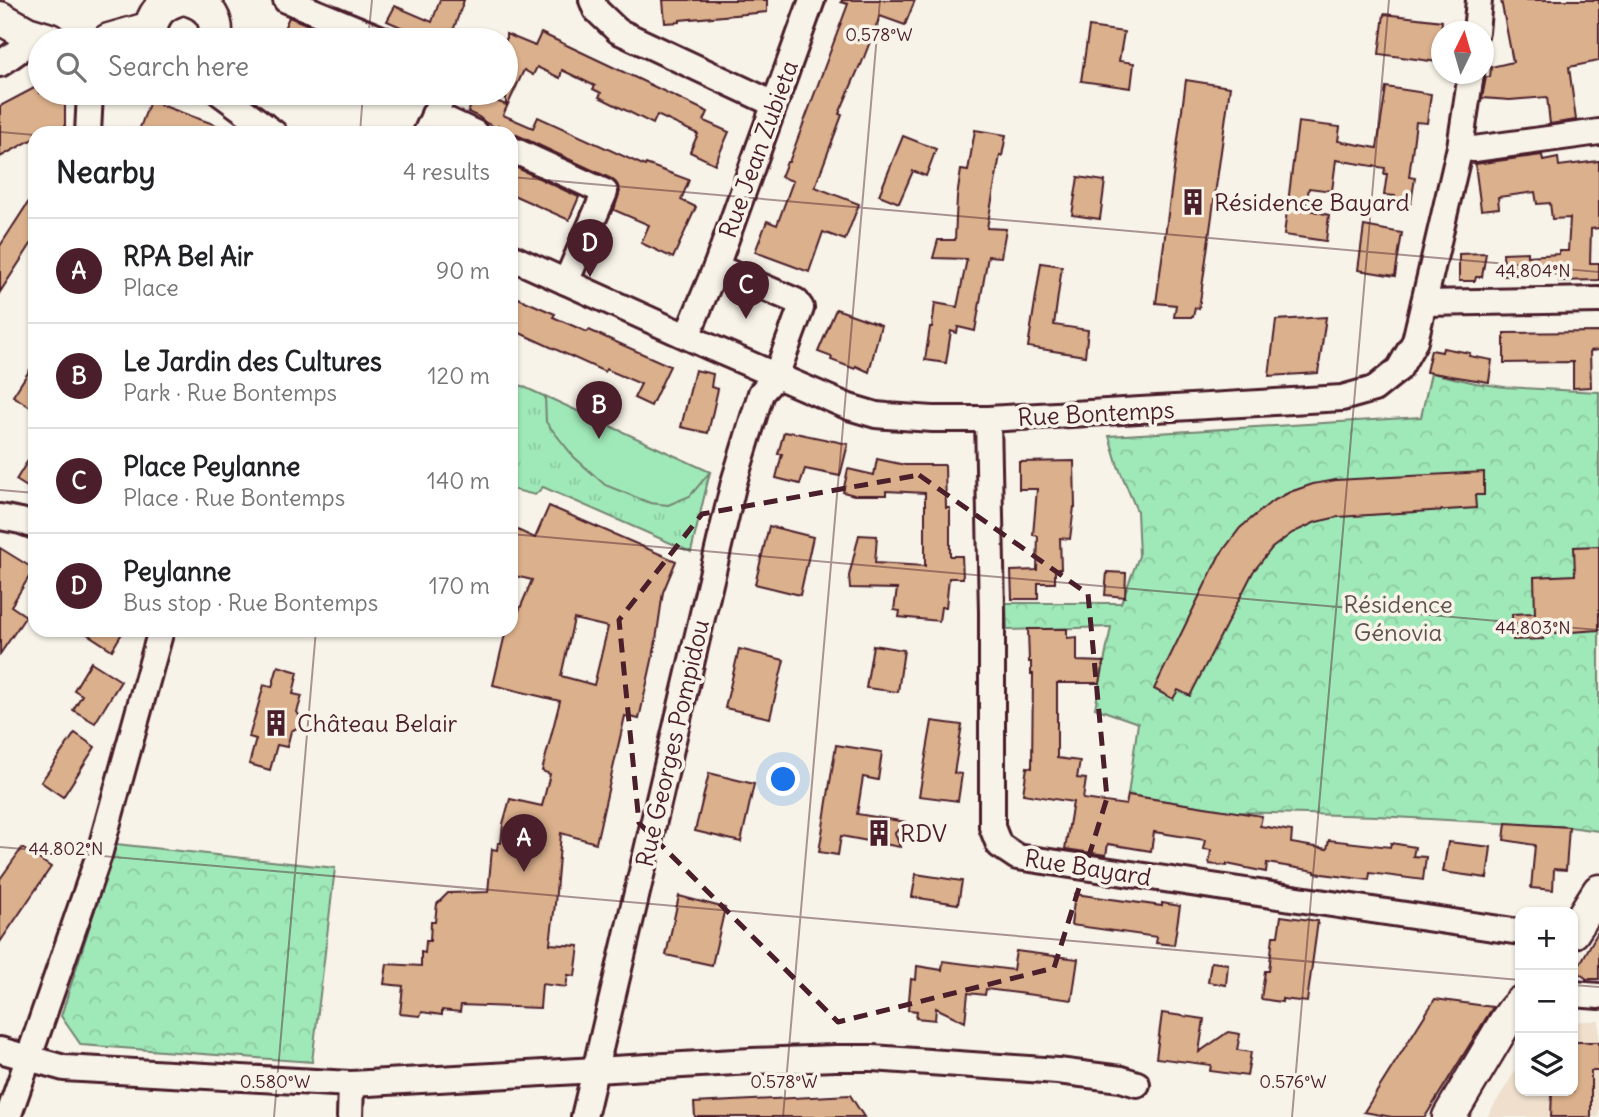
<!DOCTYPE html>
<meta charset="utf-8">
<style>
body{margin:0;font-family:Delius,sans-serif;background:#f6f6f6;color:#202124}
.controls{position:absolute;right:21px;bottom:21px;display:grid;overflow:hidden;border-radius:14px;box-shadow:0 2px 5px #0004}
.controls button{width:63px;height:63px;display:grid;place-items:center;padding:0;border:0;border-bottom:2px solid #e0e0e0;background:#fff;color:#202124;font:35px sans-serif}
.compass{position:absolute;left:1431px;top:21px;width:63px;height:63px;border-radius:50%;background:#fff;box-shadow:0 2px 5px #0004;rotate:5deg}
.you{position:absolute;left:784px;top:780px;width:24px;height:24px;margin:-18px;border:5px solid #fff;border-radius:50%;background:#1a73e8;box-shadow:0 0 0 10px #1a73e833}
.badge{display:grid;place-items:center;width:46px;height:46px;border-radius:50%;background:#4a1f2b;color:#fff;font-size:23px;font-weight:700}
.pin{position:absolute;translate:-50% -58px;filter:drop-shadow(0 2px 4px #0008)}
.pin::after{content:'';position:absolute;top:37px;width:24px;height:21px;background:inherit;clip-path:polygon(0 0,100% 0,50% 100%)}
.list{margin:0;padding:0;list-style:none}
h2{display:flex;justify-content:space-between;align-items:center;height:91px;margin:0;padding:0 28px;font-size:30px}
h2 small{font-size:23px;font-weight:400;color:#757577}
.list li{display:grid;grid-template-columns:46px 1fr auto;gap:21px;align-items:center;box-sizing:border-box;height:105px;padding:0 28px;border-top:2px solid #e0e0e0}
.list b{display:block;font-size:26px;white-space:nowrap}
.list p{margin:0;font-size:23px;white-space:nowrap;color:#757577}
.list em{font-size:23px;font-style:normal;color:#757577}
.icon{flex:none;width:38px;height:38px;fill:none;stroke:currentColor;stroke-width:2;stroke-linecap:round;stroke-linejoin:round}
.map{position:relative;flex:none;width:1599px;height:1117px;overflow:hidden}
.search{position:absolute;background:#fff;box-shadow:0 2px 5px #0004;left:28px;top:28px;width:490px;height:77px;display:flex;align-items:center;gap:18px;box-sizing:border-box;padding:0 24px;border-radius:38px;color:#757577;font-size:26px}
.panel{position:absolute;background:#fff;box-shadow:0 2px 5px #0004;left:28px;top:126px;width:490px;height:511px;border-radius:21px}
.map>svg:first-child{display:block}
.built{fill:#efdfcc}
.forest{fill:url(#forest-crowns);stroke:#748472;stroke-width:2}
.park{fill:url(#park-tufts);stroke:#748472;stroke-width:2}
.garden{fill:#9fe9b8;stroke:#748472;stroke-width:2}
.building{fill:#dbb08c;stroke:#4a1f2b;stroke-width:2;fill-rule:evenodd}
.lines{fill:none;stroke-linecap:round;stroke-linejoin:round}
.minor-casing{stroke:#4a1f2b;stroke-width:30}
.tertiary-casing{stroke:#4a1f2b;stroke-width:37}
.minor{stroke:#f7f3e8;stroke-width:24}
.tertiary{stroke:#f7f3e8;stroke-width:32}
.marked{fill:none;stroke:#4a1f2b;stroke-width:5;stroke-dasharray:14 9;stroke-linejoin:round}
.ticks{fill:none;stroke:#4a1f2b;stroke-width:2;stroke-opacity:0.45}
.labels{text-anchor:middle;dominant-baseline:central;stroke-width:7;stroke-linejoin:round;paint-order:stroke}
.street-label{font-size:24px;fill:#4a1f2b;stroke:#f7f3e8}
.poi-label{font-size:24px;fill:#4a1f2b;stroke:#f7f3e8;text-anchor:start}
.park-label{font-size:24px;fill:#5f524e;stroke:#f7f3e8}
.ticks-label{font-size:18px;text-anchor:middle;fill:#4a1f2b;stroke:#f7f3e8;stroke-width:7;stroke-linejoin:round;paint-order:stroke}
</style>
<div class="map">
<svg width="1599" height="1117" viewBox="0 0 1599 1117">
<defs>
<pattern id="forest-crowns" width="20" height="18" patternUnits="userSpaceOnUse" patternTransform="scale(1.75)"><rect width="20" height="18" fill="#9fe9b8"/><path d="M2 6a3 3 0 1 1 6 0M12 15a3 3 0 1 1 6 0" fill="none" stroke="#8ac79e"/></pattern>
<pattern id="park-tufts" width="24" height="20" patternUnits="userSpaceOnUse" patternTransform="scale(1.75)"><rect width="24" height="20" fill="#9fe9b8"/><path d="M3 7l-1-3M5 7V3M7 7l1-3M15 17l-1-3M17 17v-4M19 17l1-3" fill="none" stroke="#8ac79e"/></pattern>
</defs>
<rect width="100%" height="100%" fill="#f7f3e8"/>
<filter id="ink" filterUnits="userSpaceOnUse"><feTurbulence type="fractalNoise" baseFrequency=".0143" numOctaves="2"/><feDisplacementMap in="SourceGraphic" scale="14" xChannelSelector="R" yChannelSelector="G"/><feConvolveMatrix kernelMatrix="1 2 1 2 8 2 1 2 1" color-interpolation-filters="sRGB"/></filter>
<g filter="url(#ink)">
<path class="built" d="M1573,1021H1599V1117H1487L1520,1063V1091H1573Z"/>
<g class="forest">
<path d="M1431,373L1476,383L1504,387L1599,392V831L1569,827L1377,816L1235,812L1128,795L1138,723L1095,708L1111,627L1007,630L1006,603H1121L1139,556L1137,511L1118,466L1109,436L1421,417Z"/>
<path d="M116,844L335,868L312,1062L81,1045L61,1016Z"/>
</g>
<path class="park" d="M511,381L710,472L691,552L543,487L535,495L511,489Z"/>
<path class="garden" d="M545,396L710,472L690,496L668,505L650,503L605,485L574,457L546,422Z"/>
<g class="building">
<path d="M440,0H464L453,31L475,40H426V38L387,21L395,6L432,22Z"/>
<path d="M663,0H767V12L680,20V22L665,23Z"/>
<path d="M842,0H915L905,25L880,16L861,65H860L839,114L842,115L815,187L859,204L845,240L823,232L809,272L755,252L767,221L777,225L793,181L781,177L787,162H789L848,4L841,2Z"/>
<path d="M1501,0H1599V61L1569,67L1576,120L1550,124L1547,97L1510,100L1482,98L1486,77H1490L1491,67L1513,62Z"/>
<path d="M1384,14L1442,21L1438,62L1379,54Z"/>
<path d="M289,17L345,40H279Z"/>
<path d="M1089,27L1124,32L1119,61L1134,63L1131,88L1081,81Z"/>
<path d="M541,33L708,112L704,121L729,132L715,164L690,152L698,134L657,115L653,124L599,97L601,93L593,89L595,86L562,70L560,78L537,67L533,75L524,70L503,115L533,128L538,117L645,166L646,164L689,180L681,200L696,207L673,258L641,243L649,225L614,210L620,191L617,184L612,179L517,135L505,133L498,126L497,128L486,123L479,117L468,112L477,93L506,105V34L535,46Z"/>
<path d="M1186,80L1230,87L1199,309L1195,308L1193,317H1174L1176,305L1156,303Z"/>
<path d="M40,85V93H65V133H35V138L0,157V106Z"/>
<path d="M1386,87L1431,94L1427,123L1416,122L1409,177L1415,178L1411,203L1395,201V196L1384,195L1387,174H1384L1385,168L1336,160L1332,191L1309,188L1305,209L1329,215L1326,241L1284,235L1298,122L1340,127L1338,141L1377,148Z"/>
<path d="M150,101L230,130L229,133H138Z"/>
<path d="M975,130L1006,135L1002,156L1000,155L987,228L1006,229L1001,257L988,256L975,331L958,327L957,333L951,331L946,363L925,360L930,327H932L935,303L957,307L967,259L933,258L938,240H955L957,197L961,170L968,171Z"/>
<path d="M903,136L936,149L926,176L913,171L899,203L879,195Z"/>
<path d="M1542,155L1543,161L1558,158L1559,166L1599,161V228L1591,229L1590,263H1599V280L1559,281V274L1504,276L1503,253L1527,252V256L1559,254V251H1568L1570,218L1552,219L1550,203L1537,204L1535,192L1498,197L1499,208L1481,210L1475,164Z"/>
<path d="M511,165L579,197L569,220L511,194Z"/>
<path d="M1078,177L1105,181L1100,219L1072,215Z"/>
<path d="M35,192V238L0,292V246Z"/>
<path d="M1364,226L1402,233L1395,276L1358,270Z"/>
<path d="M1486,253L1482,277H1476L1475,281H1459V254Z"/>
<path d="M1041,263L1062,266L1054,325L1088,330L1085,356L1028,347Z"/>
<path d="M511,295L555,314L553,317L587,332L589,330L670,366L651,406L634,398L641,384L606,369L605,372L511,329Z"/>
<path d="M836,309L881,325L869,372L856,366L855,369L831,360L832,357L818,352Z"/>
<path d="M1326,317L1318,373L1269,376L1276,320Z"/>
<path d="M1599,332V350L1590,351L1591,387L1573,388V362L1504,363V333Z"/>
<path d="M1443,348L1470,353L1469,356L1492,360L1489,382L1426,372L1431,350L1442,352Z"/>
<path d="M35,362V410L13,396Z"/>
<path d="M695,370L713,374L711,387L718,389L708,433L681,427Z"/>
<path d="M784,432L790,433L791,432L848,444L840,476L805,469L800,484L776,478L782,454H778Z"/>
<path d="M35,449V492L16,480Z"/>
<path d="M877,459L905,465H945L946,508H950V556H962L963,578H949L946,607H941L939,621L899,617L900,611L894,610L897,589L850,588L849,576L859,535L877,536L875,563L925,566V493L886,491V495H854L843,492L848,469L874,475Z"/>
<path d="M1074,461L1075,507H1074L1070,539L1060,538L1061,569H1055V583H1038V599H1012L1011,571L1037,570L1038,536L1033,535L1037,489H1019V462Z"/>
<path d="M1484,472V495H1475L1476,508L1338,517L1316,522L1292,533L1272,548L1253,572L1190,696L1178,690L1173,699L1154,689L1219,556L1240,528L1271,502L1290,492L1313,484L1336,480Z"/>
<path d="M549,506L676,561L663,592L655,647L639,719L625,716L596,843L561,833L555,904L550,944L579,946L575,976L568,975L566,987L542,984L540,1008L461,1005L460,1012L442,1010V1015L422,1012L420,1016L400,1014L403,986L384,984L387,964L421,966V952L425,953L426,941H430L431,922H435L437,904L448,893L488,892L492,849L497,850L498,843H501L503,824L510,799L542,806L550,774L542,771L560,701L493,685L506,630H511L532,580L511,575V527L535,538ZM574,619L608,627L594,685L561,676Z"/>
<path d="M769,526L813,537L800,595L755,584Z"/>
<path d="M1599,546V630L1543,634V639L1513,640L1512,614L1535,613L1534,577L1575,575L1574,547Z"/>
<path d="M0,548L34,569L11,606L26,616L0,654Z"/>
<path d="M1107,572L1126,573L1125,597L1105,595Z"/>
<path d="M1028,629H1067V638L1077,637V661L1104,662L1100,683H1057V758L1080,761L1077,778L1086,779L1083,799L1126,805L1128,795L1262,816L1260,826L1292,831L1291,843L1327,849L1329,840L1390,847L1391,843L1415,847L1413,856L1426,857L1423,880L1370,873L1369,880L1315,873V871L1267,863L1266,872L1227,864V866L1209,864L1211,850L1203,849L1205,840L1154,832L1151,851L1108,844L1106,855L1065,849L1073,802L1023,794L1027,767L1032,768L1033,674H1031V662H1029Z"/>
<path d="M81,630H124L112,650Z"/>
<path d="M873,645L904,650L898,692L866,688Z"/>
<path d="M739,649L784,660L770,718L725,708Z"/>
<path d="M91,662L121,681L95,723L73,710L82,695L74,690Z"/>
<path d="M278,666L298,672L293,694L302,696L297,712L300,717L297,728L291,731L287,747L277,745L270,770L249,764L256,739L249,737L264,685L272,687Z"/>
<path d="M932,721L962,725L954,773L962,774L958,801L919,796Z"/>
<path d="M75,733L95,747L63,797L41,782Z"/>
<path d="M836,745L882,752L878,780L863,777L857,814L906,822L895,833L900,847L841,836L838,855L819,852Z"/>
<path d="M709,773L754,784L741,842L695,831Z"/>
<path d="M1506,823L1569,827L1566,870L1554,869L1553,890L1531,888L1535,845L1504,840Z"/>
<path d="M1448,842L1491,847L1487,878L1443,872Z"/>
<path d="M22,848L51,867L0,942V879Z"/>
<path d="M916,874L962,881L958,904L912,897Z"/>
<path d="M1075,894L1162,906V903L1180,906L1174,945L1156,943L1157,937L1071,925Z"/>
<path d="M679,896L725,908L712,965L666,955Z"/>
<path d="M1281,916L1318,921L1307,1002L1282,999V1002L1261,999L1265,971H1269L1273,936H1278Z"/>
<path d="M1599,930V979H1587L1576,971Z"/>
<path d="M1016,951L1078,959L1072,1000L986,989L985,995L968,993L965,1022L936,1008L935,1020L916,1018L917,1011L908,1010L911,979L916,980L917,966L942,970L943,961L1013,970Z"/>
<path d="M1211,962L1228,964L1226,985L1208,982Z"/>
<path d="M1435,999L1493,1007L1425,1117H1392L1364,1112Z"/>
<path d="M1162,1013L1204,1019L1199,1052L1228,1032L1240,1034L1237,1050L1251,1052L1247,1076L1210,1071L1211,1065L1156,1058Z"/>
<path d="M1573,1042H1599V1071H1591V1117H1551L1552,1091H1573Z"/>
<path d="M850,1095L864,1117H695L694,1103Z"/>
</g>
<g class="lines">
<defs>
<g id="minor">
<path d="M286,0L384,40"/>
<path d="M592,0L596,10L618,31L774,104"/>
<path d="M1476,32L1479,0"/>
<path d="M0,64L18,51L27,33"/>
<path d="M220,93L274,133"/>
<path d="M434,114L475,133"/>
<path d="M88,133L90,93"/>
<path d="M426,133L444,93"/>
<path d="M1460,147L1474,149L1599,132"/>
<path d="M511,149L605,192L566,282"/>
<path d="M511,257L710,347L849,407L876,415L887,416L933,419H988L1342,398L1374,389L1399,369L1415,341L1460,147L1471,74"/>
<path d="M1424,303L1599,300"/>
<path d="M687,336L716,267L812,0"/>
<path d="M988,419L992,612V827L999,845L1017,857L1520,932"/>
<path d="M0,517L21,521L35,526"/>
<path d="M1573,994L1599,996"/>
<path d="M0,1050L64,1068L351,1084L752,1061L836,1058H872L1058,1071L1121,1079L1137,1084"/>
<path d="M8,1117L99,855L161,630"/>
<path d="M350,1117L351,1084"/>
<path d="M584,1117L734,482L761,393L776,376L801,308L796,301L716,267"/>
</g>
<g id="tertiary">
<path d="M191,0C210,6 219,22 215,40"/>
<path d="M0,18L27,33L50,40"/>
<path d="M109,40L151,28"/>
<path d="M152,40C148,21 157,6 176,0"/>
<path d="M1573,932L1599,891"/>
<path d="M1449,1117L1506,1021L1514,1010L1520,1003"/>
</g>
</defs>
<use href="#minor" class="minor-casing"/>
<use href="#tertiary" class="tertiary-casing"/>
<use href="#minor" class="minor"/>
<use href="#tertiary" class="tertiary"/>
</g>
</g>
<path class="marked" d="M919,475L1088,594L1107,798L1054,968L838,1022L639,823L619,620L702,514Z"/>
<path class="ticks" d="M368,40L372,0M0,132L35,135M360,133L363,93M511,177L1599,272M0,490L35,493M511,534L1599,630M0,847L1520,980M1573,985L1599,987M274,1117L316,630M783,1117L880,0M1292,1117L1389,0"/>
<defs>
<symbol id="building-bare" viewBox="-9 -9 18 18"><path d="M-4-6H4V6H1V3H-1V6H-4ZM-2.5-4.3h1.7v1.8h-1.7ZM.8-4.3h1.7v1.8H.8ZM-2.5-1h1.7V.8h-1.7ZM.8-1h1.7V.8H.8Z" fill="#4a1f2b" stroke="#f7f3e8" stroke-width="2.5" paint-order="stroke"/></symbol>
</defs>
<g fill-rule="evenodd">
<use href="#building-bare" x="1174" y="183" width="38" height="38"/>
<use href="#building-bare" x="257" y="704" width="38" height="38"/>
<use href="#building-bare" x="860" y="814" width="38" height="38"/>
</g>
<g class="labels">
<g class="street-label">
<text transform="translate(758 149) rotate(-70)">Rue Jean Zubieta</text>
<text transform="translate(1096 413) rotate(-3)">Rue Bontemps</text>
<text transform="translate(672 743) rotate(-77)">Rue Georges Pompidou</text>
<text transform="translate(1088 867) rotate(9)">Rue Bayard</text>
</g>
<g class="poi-label">
<text x="1214" y="202">Résidence Bayard</text>
<text x="297" y="723">Château Belair</text>
<text x="900" y="833">RDV</text>
</g>
<g class="park-label">
<text x="1398" y="604">Résidence<tspan x="1398" dy="28">Génovia</tspan></text>
</g>
</g>
<g class="ticks-label">
<text x="879" y="41">0.578°W</text>
<text x="1533" y="277">44.804°N</text>
<text x="1533" y="634">44.803°N</text>
<text x="66" y="855">44.802°N</text>
<text x="275" y="1088">0.580°W</text>
<text x="784" y="1088">0.578°W</text>
<text x="1293" y="1088">0.576°W</text>
</g>
</svg>
<div class="controls">
<button>+</button>
<button>−</button>
<button><svg class="icon" aria-label="layers" viewBox="0 0 24 24"><path d="M12 4l9 5-9 5-9-5zM3 14l9 5 9-5"/></svg></button>
</div>
<svg class="compass" viewBox="-18 -18 36 36"><path d="M0-13l5 13h-10z" fill="#e53935"/><path d="M0 13l5-13h-10z" fill="#757577"/></svg>
<div class="you"></div>
<div class="pin badge" style="left:524px;top:872px">A</div>
<div class="pin badge" style="left:599px;top:439px">B</div>
<div class="pin badge" style="left:746px;top:319px">C</div>
<div class="pin badge" style="left:590px;top:277px">D</div>
<div class="search"><svg class="icon" aria-label="search" viewBox="0 0 24 24"><circle cx="10" cy="10" r="6"/><path d="M15 15l6 6"/></svg>Search here</div>
<section class="panel">
<h2>Nearby<small>4 results</small></h2>
<ul class="list">
<li><span class="badge">A</span><div><b>RPA Bel Air</b><p>Place</p></div><em>90 m</em></li>
<li><span class="badge">B</span><div><b>Le Jardin des Cultures</b><p>Park · Rue Bontemps</p></div><em>120 m</em></li>
<li><span class="badge">C</span><div><b>Place Peylanne</b><p>Place · Rue Bontemps</p></div><em>140 m</em></li>
<li><span class="badge">D</span><div><b>Peylanne</b><p>Bus stop · Rue Bontemps</p></div><em>170 m</em></li>
</ul>
</section>
</div>
